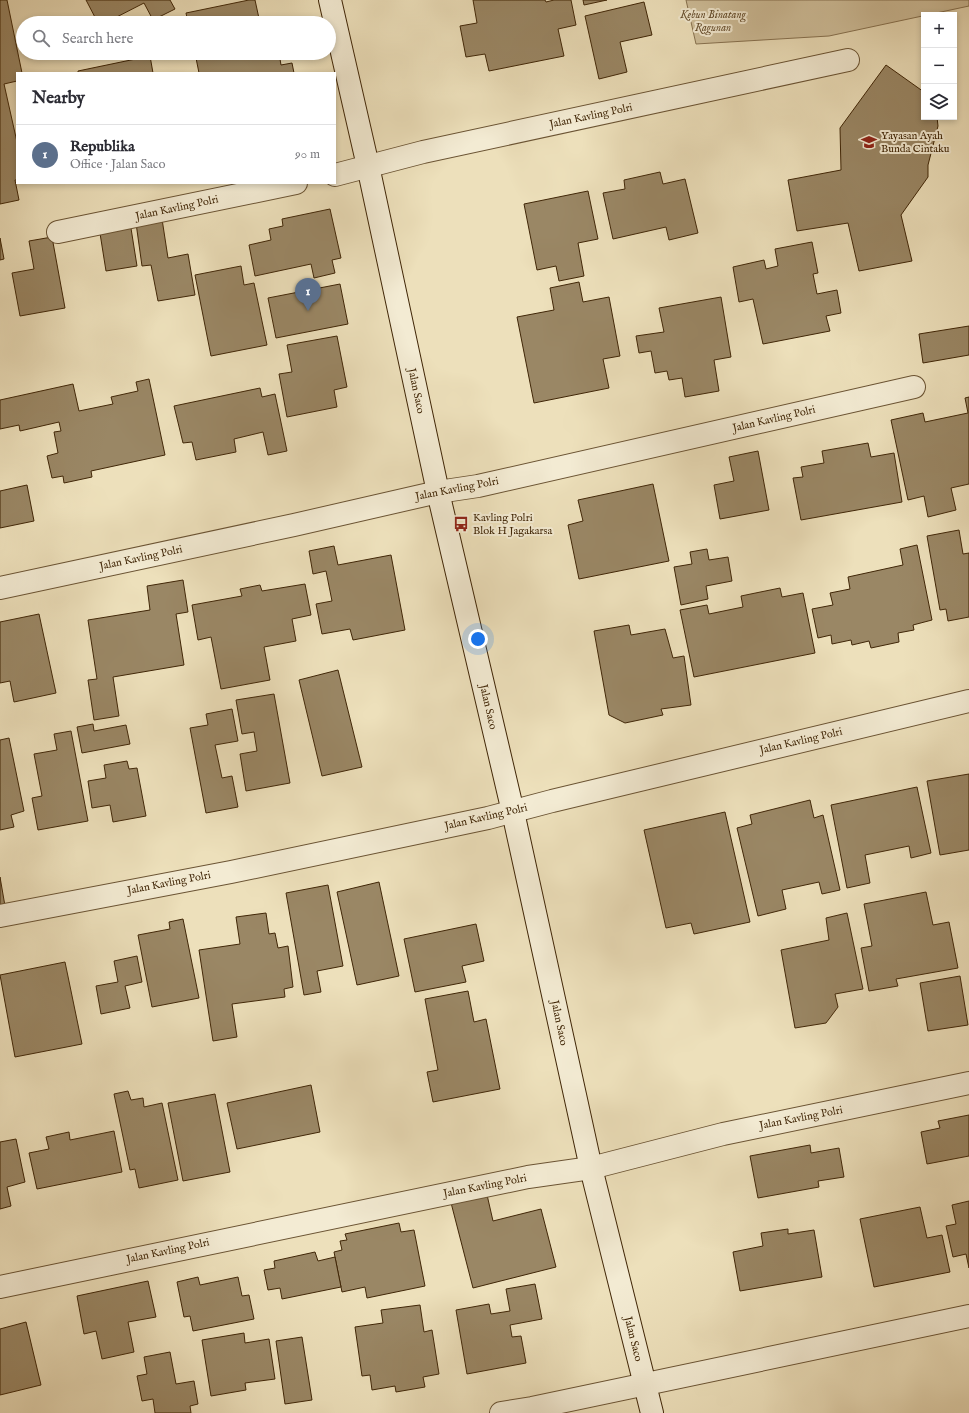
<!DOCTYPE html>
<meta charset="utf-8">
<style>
body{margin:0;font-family:"IM FELL English",serif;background:#f7f7f7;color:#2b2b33}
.controls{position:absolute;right:12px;top:12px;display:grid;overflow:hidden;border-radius:0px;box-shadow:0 2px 6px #0003}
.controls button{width:36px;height:36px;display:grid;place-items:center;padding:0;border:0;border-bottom:1px solid #e1e1e2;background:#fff;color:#2b2b33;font:20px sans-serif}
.you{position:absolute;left:478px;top:639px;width:14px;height:14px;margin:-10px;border:3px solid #fff;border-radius:50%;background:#1a73e8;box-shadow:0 0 0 6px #1a73e833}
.badge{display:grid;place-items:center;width:26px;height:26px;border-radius:50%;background:#d93025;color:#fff;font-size:13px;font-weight:700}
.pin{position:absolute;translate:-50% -33px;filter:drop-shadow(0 1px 2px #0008)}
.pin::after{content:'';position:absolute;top:21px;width:14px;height:12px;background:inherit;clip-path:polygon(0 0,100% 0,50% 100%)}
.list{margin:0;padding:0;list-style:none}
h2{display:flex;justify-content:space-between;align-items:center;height:52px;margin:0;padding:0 16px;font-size:17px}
h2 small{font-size:13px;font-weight:400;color:#7c7c81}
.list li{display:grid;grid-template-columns:26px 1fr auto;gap:12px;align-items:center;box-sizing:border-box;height:60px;padding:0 16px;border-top:1px solid #e1e1e2}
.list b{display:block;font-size:15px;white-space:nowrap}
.list p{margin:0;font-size:13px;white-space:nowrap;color:#7c7c81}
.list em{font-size:13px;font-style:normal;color:#7c7c81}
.icon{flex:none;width:22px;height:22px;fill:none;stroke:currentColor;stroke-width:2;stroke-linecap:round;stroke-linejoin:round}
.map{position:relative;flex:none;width:969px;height:1413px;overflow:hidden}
.search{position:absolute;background:#fff;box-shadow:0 2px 6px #0003;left:16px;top:16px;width:320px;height:44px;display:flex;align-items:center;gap:10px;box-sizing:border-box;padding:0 14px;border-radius:22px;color:#7c7c81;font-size:15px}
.panel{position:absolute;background:#fff;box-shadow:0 2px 6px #0003;left:16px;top:72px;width:320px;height:112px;border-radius:0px}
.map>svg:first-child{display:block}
.green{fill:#d0c09c;stroke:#887352}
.building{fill:#9a8765;stroke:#402607}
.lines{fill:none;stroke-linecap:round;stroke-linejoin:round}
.minor-casing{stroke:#6b5434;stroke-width:24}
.secondary-casing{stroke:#402607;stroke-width:24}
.minor{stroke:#f3ebd3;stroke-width:22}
.secondary{stroke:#f3ebd3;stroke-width:22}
.labels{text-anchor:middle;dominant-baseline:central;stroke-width:4;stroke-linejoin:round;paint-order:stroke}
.park-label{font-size:11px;font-style:italic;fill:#644c2c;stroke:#f3ebd3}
.street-label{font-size:11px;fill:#402607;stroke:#f3ebd3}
.poi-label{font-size:11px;fill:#402607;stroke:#f3ebd3;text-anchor:start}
</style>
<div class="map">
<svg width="969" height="1413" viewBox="0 0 969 1413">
<rect width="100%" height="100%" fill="#ede0bb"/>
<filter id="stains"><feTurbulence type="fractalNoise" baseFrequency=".005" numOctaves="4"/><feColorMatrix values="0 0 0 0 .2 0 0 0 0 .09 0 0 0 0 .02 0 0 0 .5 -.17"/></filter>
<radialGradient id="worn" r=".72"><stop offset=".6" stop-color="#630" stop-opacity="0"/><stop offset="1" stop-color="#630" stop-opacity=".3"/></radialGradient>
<path class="green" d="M686,0H969V6L829,36L696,44Z"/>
<g class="building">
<path d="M0,0H7L22,73H17V81L4,84L17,142V180H15L19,200L0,204Z"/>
<path d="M86,0H170L175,9L153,20L144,3L105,23H98Z"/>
<path d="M249,0H255L260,23L272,20L273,23H188L186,13Z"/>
<path d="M473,0H545L546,2L554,0H571L576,25L558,29L564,56L489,71L485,54L466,57L460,26L477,23Z"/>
<path d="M583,0H607L584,5Z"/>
<path d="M644,2L652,35L620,42L627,72L599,79L585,16Z"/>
<path d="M195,53H279L281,65L292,63L294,73H199Z"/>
<path d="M150,56L153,73H78V71Z"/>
<path d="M886,65L924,92V117H937L938,126L928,165V177L901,215L912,261L859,271L848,223L797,231L788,180L841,170L840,128Z"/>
<path d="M660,172L663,184L685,179L698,233L669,240L666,227L613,239L603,193L625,189L624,180Z"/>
<path d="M588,191L598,239L578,243L584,276L559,281L556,266L537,270L524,204Z"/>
<path d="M330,209L341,258L332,260L335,273L314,278L311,264L255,276L249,245L271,240L269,229L283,226L282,219Z"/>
<path d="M162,219L168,258L188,254L195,295L158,301L151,265L142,266L136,223Z"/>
<path d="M130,222L137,266L106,271L99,227Z"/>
<path d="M52,237L65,308L20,316L12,273L34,269L29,241Z"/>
<path d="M0,238L4,259L0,260Z"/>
<path d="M812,242L818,273L813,274L817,294L837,290L841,313L826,316L830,331L763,344L753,299L739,302L733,267L764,260L766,269L778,266L775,249Z"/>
<path d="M241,266L244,285L254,283L267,345L211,356L195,275Z"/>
<path d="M579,282L583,302L609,297L620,356L603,359L609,388L534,403L517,317L554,310L550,288Z"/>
<path d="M340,284L348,324L276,338L268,298Z"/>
<path d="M721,297L731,357L714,360L719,391L685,397L682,378L669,380L667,371L655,373L651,351L639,353L636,336L664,332L659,308Z"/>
<path d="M969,326V355L923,363L919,334Z"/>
<path d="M337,336L347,387L334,390L337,407L287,417L279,374L292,372L287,345Z"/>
<path d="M149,379L165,455L91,471L92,477L64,483L63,476L52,478L47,456L58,453L54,432L61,431L59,422L20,431L19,425L0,429V400L73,384L79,411L113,404L111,397L138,391L136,382Z"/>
<path d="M260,388L262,397L275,394L287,451L268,455L263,432L234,439L236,452L196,460L192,442L183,443L174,406Z"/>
<path d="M969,397V484L951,488L956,510L928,517L924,496L908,500L891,420L923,413L925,422L968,413L965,398Z"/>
<path d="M868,443L871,457L894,453L902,502L801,520L793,478L803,477L801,467L824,463L822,451Z"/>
<path d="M758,451L769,510L720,519L714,485L734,481L729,457Z"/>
<path d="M653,484L669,561L579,579L568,525L583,521L578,500Z"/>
<path d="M27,485L34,521L0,528V491Z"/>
<path d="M959,530L963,554L969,553V617L948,621L946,609L940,610L927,536Z"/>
<path d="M917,545L932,620L913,625L914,630L898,633L899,642L871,648L869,641L852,645L851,640L832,644L831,635L818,638L812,609L833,605L830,593L850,589L848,577L903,565L900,549Z"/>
<path d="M334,546L338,565L391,555L405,630L353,640L350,629L322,634L316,604L332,601L326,571L313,574L309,551Z"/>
<path d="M707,549L709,560L728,557L732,581L706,586L708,599L681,605L674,567L692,564L690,552Z"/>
<path d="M183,580L188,612L176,614L184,665L113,677L119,716L94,720L88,680L97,679L88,620L150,610L147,586Z"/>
<path d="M305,584L311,615L292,619L296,641L264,647L270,680L221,689L211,637L198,640L192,605L242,596L240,589L260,585L262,591Z"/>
<path d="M780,588L782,597L803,593L815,653L694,677L680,610L707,605L709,614L743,607L741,596Z"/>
<path d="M39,614L56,693L14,702L10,681L0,683V622Z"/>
<path d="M629,625L631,635L665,629L673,658L684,656L691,705L661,709L663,715L625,723L609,715L594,631Z"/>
<path d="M338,670L362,767L322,776L299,680Z"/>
<path d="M274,694L290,783L246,791L240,754L257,751L254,732L242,734L236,700Z"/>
<path d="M232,709L238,741L215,745L222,778L232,776L238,807L206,813L190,728L208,725L206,714Z"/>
<path d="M93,724L94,731L126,725L130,744L82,753L77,727Z"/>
<path d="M71,731L88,821L38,830L32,798L42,796L34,754L57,750L54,734Z"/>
<path d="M9,738L24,811L11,815L14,827L0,830V740Z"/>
<path d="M127,761L129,769L137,768L146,816L113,822L110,805L92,808L88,781L106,778L104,765Z"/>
<path d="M969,774V850L940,855L927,781Z"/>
<path d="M917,787L931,853L911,858L909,846L865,855L870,883L847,888L831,805Z"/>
<path d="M810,800L814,818L823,815L840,890L822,894L819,882L782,890L786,909L758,916L737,828L752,824L750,815Z"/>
<path d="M725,812L750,922L694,934L691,923L666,928L644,830Z"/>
<path d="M0,877L5,906L0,907Z"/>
<path d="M379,882L399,976L357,985L337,892Z"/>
<path d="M328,885L343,966L317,971L321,992L304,995L286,893Z"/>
<path d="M926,892L933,925L949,922L958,968L896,979L898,986L869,991L861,948L872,946L864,904Z"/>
<path d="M266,913L269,934L275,933L278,948L288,946L293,987L284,989L285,997L232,1004L237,1037L213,1041L199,950L240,944L236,917Z"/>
<path d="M847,913L863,989L835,994L838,1007L826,1023L795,1028L781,950L829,940L826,918Z"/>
<path d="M183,919L199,998L152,1007L138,935L170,929L169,922Z"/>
<path d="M476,924L484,961L462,966L466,982L415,992L404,939Z"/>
<path d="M137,956L142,982L125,986L130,1008L101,1014L96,986L118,982L114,961Z"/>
<path d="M65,962L82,1044L15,1057L0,975Z"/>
<path d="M960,976L968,1025L928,1031L920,983Z"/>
<path d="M468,991L474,1022L486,1019L500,1089L433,1102L427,1072L438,1070L425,999Z"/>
<path d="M311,1085L320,1132L237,1149L227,1103Z"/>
<path d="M128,1091L131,1100L143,1098L144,1107L162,1103L178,1180L139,1188L135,1169L130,1170L114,1094Z"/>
<path d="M215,1094L230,1172L183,1181L168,1103Z"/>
<path d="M969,1115V1156L927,1164L921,1132L940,1128L938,1121Z"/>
<path d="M114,1131L122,1172L37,1189L29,1153L49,1149L46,1137L69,1132L70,1140Z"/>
<path d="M16,1139L25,1182L7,1187L11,1206L0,1209V1142Z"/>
<path d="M810,1145L811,1153L839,1148L844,1177L818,1181L819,1187L758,1198L750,1156Z"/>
<path d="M485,1186L493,1221L541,1209L556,1267L473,1288L449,1195Z"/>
<path d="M969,1201V1268L966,1254L953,1257L946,1226L956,1224L952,1205Z"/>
<path d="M920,1207L927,1238L942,1235L950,1272L874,1287L860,1219Z"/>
<path d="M399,1223L401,1232L414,1230L425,1286L367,1298L365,1287L342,1292L334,1252L342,1250L340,1241L347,1240L345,1234Z"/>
<path d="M788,1229V1234L814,1230L822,1277L740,1291L733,1252L763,1246L761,1233Z"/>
<path d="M315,1252L318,1261L335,1257L341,1287L282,1299L280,1288L268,1290L264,1270L275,1268L274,1261Z"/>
<path d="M198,1277L200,1285L238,1277L242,1296L249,1295L254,1319L193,1331L190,1316L184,1317L177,1282Z"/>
<path d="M148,1281L156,1317L128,1322L134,1352L102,1359L96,1331L84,1334L77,1296Z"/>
<path d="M535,1284L542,1319L510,1325L512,1337L521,1336L526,1363L467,1374L456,1310L489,1304L491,1314L510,1311L506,1289Z"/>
<path d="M420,1305L424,1332L432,1330L439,1374L423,1377L425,1387L396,1392L395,1386L372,1390L370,1375L362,1376L355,1327L383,1323L381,1310Z"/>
<path d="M26,1322L41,1385L0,1395V1329Z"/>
<path d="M244,1333L245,1343L269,1339L275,1379L245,1383L246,1390L211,1396L202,1340Z"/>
<path d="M302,1337L312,1400L285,1404L276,1341Z"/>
<path d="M170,1352L176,1384L194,1381L198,1404L190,1406L191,1413H155L153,1399L142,1401L137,1376L147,1374L144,1357Z"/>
</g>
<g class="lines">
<defs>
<g id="minor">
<path d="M335,175L423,152L848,60"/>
<path d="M58,232L296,183"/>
<path d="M0,588L294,525L438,492L478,486L914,387"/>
<path d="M0,916L231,872L488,818L552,801L969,701"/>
<path d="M0,1287L528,1177L591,1168L723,1134L969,1083"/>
<path d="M501,1413L532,1408L969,1316"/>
</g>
<path id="secondary" d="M330,0L368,166L438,492L513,812L591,1168L652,1413"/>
</defs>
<use href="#minor" class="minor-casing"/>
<use href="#secondary" class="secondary-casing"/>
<use href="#minor" class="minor"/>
<use href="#secondary" class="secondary"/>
</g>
<defs>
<symbol id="school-bare" viewBox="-9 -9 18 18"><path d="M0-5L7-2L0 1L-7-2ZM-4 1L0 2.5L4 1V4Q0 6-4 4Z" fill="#8f2418" stroke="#f3ebd3" stroke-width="2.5" paint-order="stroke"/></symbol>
<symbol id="bus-bare" viewBox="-9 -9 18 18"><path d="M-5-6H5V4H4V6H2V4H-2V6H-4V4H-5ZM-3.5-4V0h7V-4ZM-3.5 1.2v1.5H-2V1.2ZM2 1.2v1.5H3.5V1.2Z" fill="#8f2418" stroke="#f3ebd3" stroke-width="2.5" paint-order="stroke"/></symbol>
</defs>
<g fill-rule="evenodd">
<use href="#school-bare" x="858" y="131" width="22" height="22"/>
<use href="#bus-bare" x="450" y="513" width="22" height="22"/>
</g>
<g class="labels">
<g class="park-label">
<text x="713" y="15">Kebun Binatang<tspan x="713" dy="13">Ragunan</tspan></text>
</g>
<g class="street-label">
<text transform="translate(591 116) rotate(-12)">Jalan Kavling Polri</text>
<text transform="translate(177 208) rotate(-12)">Jalan Kavling Polri</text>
<text transform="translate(416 391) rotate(78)">Jalan Saco</text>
<text transform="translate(774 419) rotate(-13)">Jalan Kavling Polri</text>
<text transform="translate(457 489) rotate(-11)">Jalan Kavling Polri</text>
<text transform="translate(141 558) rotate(-12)">Jalan Kavling Polri</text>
<text transform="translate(488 707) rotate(77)">Jalan Saco</text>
<text transform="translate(801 741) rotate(-13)">Jalan Kavling Polri</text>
<text transform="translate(486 817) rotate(-13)">Jalan Kavling Polri</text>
<text transform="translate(169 883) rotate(-11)">Jalan Kavling Polri</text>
<text transform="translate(559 1023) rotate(78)">Jalan Saco</text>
<text transform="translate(801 1118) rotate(-11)">Jalan Kavling Polri</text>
<text transform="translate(485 1186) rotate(-11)">Jalan Kavling Polri</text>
<text transform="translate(168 1251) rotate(-12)">Jalan Kavling Polri</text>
<text transform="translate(633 1339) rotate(76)">Jalan Saco</text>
</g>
<g class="poi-label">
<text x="881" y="136">Yayasan Ayah<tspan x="881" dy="13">Bunda Cintaku</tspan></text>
<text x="473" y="518">Kavling Polri<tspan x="473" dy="13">Blok H Jagakarsa</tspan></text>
</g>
</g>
<rect width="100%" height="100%" filter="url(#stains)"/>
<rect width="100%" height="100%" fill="url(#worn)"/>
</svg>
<div class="controls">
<button>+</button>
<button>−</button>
<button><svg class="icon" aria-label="layers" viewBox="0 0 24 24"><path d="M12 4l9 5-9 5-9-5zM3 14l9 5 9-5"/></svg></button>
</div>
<div class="you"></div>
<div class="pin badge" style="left:308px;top:311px;background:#5c6f8a">1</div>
<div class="search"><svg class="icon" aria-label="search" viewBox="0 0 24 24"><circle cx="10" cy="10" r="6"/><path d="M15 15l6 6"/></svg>Search here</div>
<section class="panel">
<h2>Nearby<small></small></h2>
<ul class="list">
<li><span class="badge" style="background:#5c6f8a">1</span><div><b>Republika</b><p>Office · Jalan Saco</p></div><em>90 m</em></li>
</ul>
</section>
</div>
